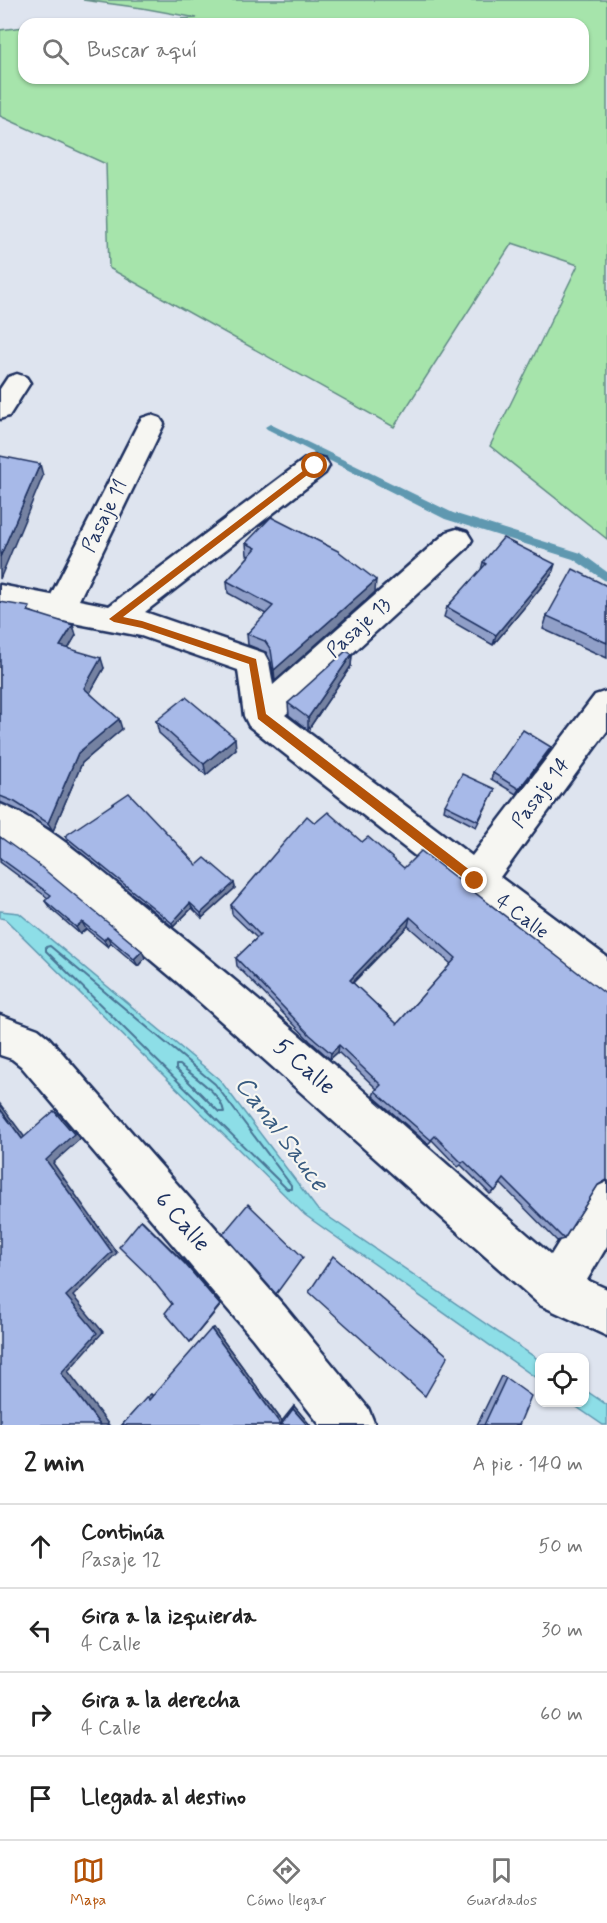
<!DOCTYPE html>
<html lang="es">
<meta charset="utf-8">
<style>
body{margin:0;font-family:Mynerve,sans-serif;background:#f2f2f2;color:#222}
.controls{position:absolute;right:18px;bottom:18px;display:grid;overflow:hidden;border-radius:12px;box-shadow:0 2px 4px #0004}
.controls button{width:54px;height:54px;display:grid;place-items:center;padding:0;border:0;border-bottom:2px solid #e0e0e0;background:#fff;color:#222;font:30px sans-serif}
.stop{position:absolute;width:18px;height:18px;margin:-14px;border:4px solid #b45309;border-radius:50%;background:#fff}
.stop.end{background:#b45309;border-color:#fff;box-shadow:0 2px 6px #0008}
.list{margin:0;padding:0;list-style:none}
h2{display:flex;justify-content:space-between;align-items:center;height:78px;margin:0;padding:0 24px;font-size:26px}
h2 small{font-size:20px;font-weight:400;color:#767676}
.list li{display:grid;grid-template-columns:39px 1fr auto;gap:18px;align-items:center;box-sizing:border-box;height:84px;padding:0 24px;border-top:2px solid #e0e0e0}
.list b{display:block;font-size:22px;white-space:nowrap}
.list p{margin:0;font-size:20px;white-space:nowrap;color:#767676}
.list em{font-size:20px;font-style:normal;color:#767676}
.icon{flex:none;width:33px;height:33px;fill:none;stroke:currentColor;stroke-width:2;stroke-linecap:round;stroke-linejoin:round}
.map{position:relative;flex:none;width:607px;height:1425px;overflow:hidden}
.search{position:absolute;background:#fff;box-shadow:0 2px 4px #0004;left:18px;right:18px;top:18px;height:66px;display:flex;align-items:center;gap:15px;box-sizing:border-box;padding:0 21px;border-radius:18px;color:#767676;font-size:22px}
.sheet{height:414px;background:#fff}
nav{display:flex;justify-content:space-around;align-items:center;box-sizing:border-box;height:84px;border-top:2px solid #e0e0e0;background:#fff;font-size:16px;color:#767676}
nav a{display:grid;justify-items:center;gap:3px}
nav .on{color:#b45309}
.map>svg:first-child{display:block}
.green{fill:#a6e4ab;stroke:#608a84;stroke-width:1.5}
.water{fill:#8ddee7;stroke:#5f98b0;stroke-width:1.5}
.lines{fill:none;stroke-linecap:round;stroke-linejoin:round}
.shore{stroke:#497595;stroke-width:2}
.stream{fill:#5f98b0;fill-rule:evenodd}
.minor-casing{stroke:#1b2f5e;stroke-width:5}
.minor{fill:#f6f6f2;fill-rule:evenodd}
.wall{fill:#909fc8;stroke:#1b2f5e;stroke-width:1.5;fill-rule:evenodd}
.shaded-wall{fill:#7582a2;stroke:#1b2f5e;stroke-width:1.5}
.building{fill:#a7b9e8;stroke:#1b2f5e;stroke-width:1.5;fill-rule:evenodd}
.route{fill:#b45309}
.labels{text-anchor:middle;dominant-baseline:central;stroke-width:4.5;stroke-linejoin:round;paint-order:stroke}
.street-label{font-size:20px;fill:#1b2f5e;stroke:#f6f6f2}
.near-street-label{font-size:24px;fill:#1b2f5e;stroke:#f6f6f2}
.near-water-label{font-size:26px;font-style:italic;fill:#385b80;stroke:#f6f6f2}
</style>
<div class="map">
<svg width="607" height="1425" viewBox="0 0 607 1425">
<rect width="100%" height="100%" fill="#dee4ef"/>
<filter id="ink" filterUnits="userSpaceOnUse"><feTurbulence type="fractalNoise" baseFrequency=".0167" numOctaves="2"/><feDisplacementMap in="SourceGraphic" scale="12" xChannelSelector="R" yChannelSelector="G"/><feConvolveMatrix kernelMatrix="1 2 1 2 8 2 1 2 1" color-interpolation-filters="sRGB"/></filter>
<g filter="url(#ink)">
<path class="green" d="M83,0H607V539L490,446L578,265L512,243L394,427L109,268L106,164L0,116V30L24,27V78H583V24H86L197,18L142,8Z"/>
<g class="water">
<path d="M0,911L19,913L220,1080L317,1209L539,1360V1380L305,1215L5,919L0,918Z"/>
<path d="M585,1390L607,1405V1425H603L571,1403L584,1402Z"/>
</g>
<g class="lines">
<g class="shore">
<path d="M50,946L215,1084L291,1185V1189H287L46,951V947Z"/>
<path d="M176,1065H180C194,1077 221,1093 224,1112H219L176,1069Z"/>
</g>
<path class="stream" d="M270,424L453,513L581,553L607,572V582L573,559L445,519L267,429L265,427Z"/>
<defs>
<g id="minor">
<path d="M17,374L26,377L30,383L9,416L0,419V389L8,377Z"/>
<path d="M151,415L160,418L164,424L79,600L109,606L305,459L315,456L325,459L329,466L325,473L145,612L264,653L269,662L273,685L447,532L457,529L467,532L472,540L467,548L285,715L472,856L595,695L607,691V731L500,877L607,957V1000L593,995L249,726L244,716L238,670L141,636L0,609V585L51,595L138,424L142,418Z"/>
<path d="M0,804C50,823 109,878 151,912C288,1021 418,1140 551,1255L592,1189L607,1182V1246L587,1280L607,1289V1336L540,1305L176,981L41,868L0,840Z"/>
<path d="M0,1015L38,1029L49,1038L285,1307L368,1408L375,1425H320L253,1339L21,1066L12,1059L0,1055Z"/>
</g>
</defs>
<use href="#minor" class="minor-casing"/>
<use href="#minor" class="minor"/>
</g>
<g class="wall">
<path d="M246,543L375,592L275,681L271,662L266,652L248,645L247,634L266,614L228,593L227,581L249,556L247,555Z"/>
<path d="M483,562L552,574L493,645L444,617L447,607L481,570Z"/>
<path d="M607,586V658L543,629L547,616Z"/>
<path d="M0,602L32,612L76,635L68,648L104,668L90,693L122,729L82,763L53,831L20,811L0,802Z"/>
<path d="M352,654L351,666L308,730L289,715L288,703Z"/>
<path d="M156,721L236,749L206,775L159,733Z"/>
<path d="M551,747L548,753L516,794L491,779L493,773Z"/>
<path d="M495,789L476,827L444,810L445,805Z"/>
<path d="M315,823L362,842L404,868L598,1185L564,1239L557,1241L501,1184L495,1191L490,1194L461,1165L458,1167L432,1140L428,1144L373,1096L375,1091L377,1089L338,1052L330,1059L310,1041L237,966L236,958L257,938L232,914L231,905ZM408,926L451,964L397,1024L353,983Z"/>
<path d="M65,836L197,865L234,883L235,888L202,918L192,908L173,927L68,842Z"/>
<path d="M0,837L142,951L145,958L138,966L111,943L108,947L86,929L80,934L50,908L45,901L48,898L0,862Z"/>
<path d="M214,1328L282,1421L294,1406L310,1425H122L151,1394L153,1396Z"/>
<path d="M501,1376L506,1378L519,1425H477Z"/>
</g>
<g class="shaded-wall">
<path d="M40,464L43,476L0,579V557Z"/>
<path d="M555,564L552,574L493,645L496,635Z"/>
<path d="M376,580L375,592L275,681L274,670Z"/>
<path d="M73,625L76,635L64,656L60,646Z"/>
<path d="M352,654L351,666L308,730V718Z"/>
<path d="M101,658L104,668L87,698L84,688Z"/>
<path d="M119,719L122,729L82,763L53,831L48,823L78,753Z"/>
<path d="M235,738L236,749L206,775L204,764Z"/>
<path d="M551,747L548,753L516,794L519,789Z"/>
<path d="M234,883L235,888L202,918L201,913Z"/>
<path d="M190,903L192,908L173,927L172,923Z"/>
<path d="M410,917L408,926L348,987L350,980Z"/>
<path d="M82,922L86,929L80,934L76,927Z"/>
<path d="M107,936L111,943L108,947L104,940Z"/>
<path d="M142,951L145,958L138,966L134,959Z"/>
<path d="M339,1045L338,1052L330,1059L331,1053Z"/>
<path d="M0,1104L29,1143L22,1139L0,1109Z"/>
<path d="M54,1111L60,1115L80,1139L53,1163L117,1253L73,1296L103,1332L68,1371L109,1425H100L61,1373L66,1296L46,1160Z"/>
<path d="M141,1220L143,1221L187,1265L221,1305L191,1341L190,1342Z"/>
<path d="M214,1328L282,1421L281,1425L211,1329Z"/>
<path d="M151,1394L154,1397L149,1400L147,1397Z"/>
<path d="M294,1406L310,1425H307L293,1409Z"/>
</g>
<g class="building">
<path d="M0,456L40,464L0,557Z"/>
<path d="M271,517L338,551L376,580L274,670L271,650L265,641L247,634L273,606L227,581L256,548L246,543Z"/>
<path d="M503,538L555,564L496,635L447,607L486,564L483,562Z"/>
<path d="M573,569L607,586V643L547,616Z"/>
<path d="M0,602L30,607L28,611L73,625L60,646L101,658L84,688L119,719L78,753L48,823L15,802L0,796Z"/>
<path d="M346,651L352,654L308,718L288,703Z"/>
<path d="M186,697L235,738L204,764L156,721Z"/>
<path d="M523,730L551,747L519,789L493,773Z"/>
<path d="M462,774L495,789L478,821L445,805Z"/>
<path d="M129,793L197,865L205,858L234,883L201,913L190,903L172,923L65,836Z"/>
<path d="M328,812L362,842L368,837L404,868L421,851L607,995V1180L598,1185L564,1239L504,1179L495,1191L464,1161L462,1163L435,1136L431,1140L375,1091L381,1085L339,1045L331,1053L310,1035L236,958L260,935L231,905L307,816L315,823ZM410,917L456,958L397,1024L350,980Z"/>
<path d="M0,837L35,862L142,951L134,959L107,936L104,940L82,922L76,927L45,901L51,895L0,858Z"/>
<path d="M0,1109L22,1139L54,1111L74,1134L46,1160L112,1252L66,1296L97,1333L61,1373L100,1425H0Z"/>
<path d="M248,1204L303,1257L276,1294L223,1234Z"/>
<path d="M141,1220L185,1264L220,1305L190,1342L165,1313L172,1304L151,1278L119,1247Z"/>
<path d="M333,1256L448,1356L425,1396L309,1292Z"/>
<path d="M211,1329L281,1425L293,1409L307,1425H122L147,1397L149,1400Z"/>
<path d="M506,1378L531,1396L519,1425H484Z"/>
</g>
</g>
<path class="route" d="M312,464L319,466L123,617L142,621L256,659L266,714L479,877V884H471L258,719L249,664L142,628L114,622L109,619Z"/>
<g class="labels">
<g class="street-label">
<text transform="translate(105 516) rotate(-64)">Pasaje 11</text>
<text transform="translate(359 628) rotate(-42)">Pasaje 13</text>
<text transform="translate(541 793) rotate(-53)">Pasaje 14</text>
<text transform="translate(522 917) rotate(37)">4 Calle</text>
</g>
<g class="near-street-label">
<text transform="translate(304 1067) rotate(41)">5 Calle</text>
<text transform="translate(182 1222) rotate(49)">6 Calle</text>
</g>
<g class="near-water-label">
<text transform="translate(281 1134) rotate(53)">Canal Sauce</text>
</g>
</g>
</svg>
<div class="controls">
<button><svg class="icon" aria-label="locate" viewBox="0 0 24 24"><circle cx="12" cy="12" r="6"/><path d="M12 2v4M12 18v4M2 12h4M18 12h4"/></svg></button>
</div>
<div class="stop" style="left:315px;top:466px"></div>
<div class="stop end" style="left:475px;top:881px"></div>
<div class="search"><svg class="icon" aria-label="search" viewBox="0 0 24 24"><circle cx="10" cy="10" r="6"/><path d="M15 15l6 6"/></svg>Buscar aquí</div>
</div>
<section class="sheet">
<h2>2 min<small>A pie · 140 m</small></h2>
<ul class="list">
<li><svg class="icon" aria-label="ahead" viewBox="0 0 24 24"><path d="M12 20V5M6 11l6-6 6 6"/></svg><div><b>Continúa</b><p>Pasaje 12</p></div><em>50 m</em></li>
<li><svg class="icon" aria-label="left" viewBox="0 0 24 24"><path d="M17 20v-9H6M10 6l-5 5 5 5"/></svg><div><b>Gira a la izquierda</b><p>4 Calle</p></div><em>30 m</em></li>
<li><svg class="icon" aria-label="right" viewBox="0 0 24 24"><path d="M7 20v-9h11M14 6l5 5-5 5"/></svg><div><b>Gira a la derecha</b><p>4 Calle</p></div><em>60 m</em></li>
<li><svg class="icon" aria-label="arrive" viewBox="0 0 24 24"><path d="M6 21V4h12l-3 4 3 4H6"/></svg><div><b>Llegada al destino</b></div></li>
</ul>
</section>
<nav>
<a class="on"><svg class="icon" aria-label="map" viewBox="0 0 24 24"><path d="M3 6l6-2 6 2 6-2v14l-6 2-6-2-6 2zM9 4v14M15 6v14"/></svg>Mapa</a>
<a><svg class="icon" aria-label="directions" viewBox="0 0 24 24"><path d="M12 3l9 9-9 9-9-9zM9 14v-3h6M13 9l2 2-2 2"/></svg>Cómo llegar</a>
<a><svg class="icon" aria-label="saved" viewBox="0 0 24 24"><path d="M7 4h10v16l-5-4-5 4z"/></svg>Guardados</a>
</nav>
